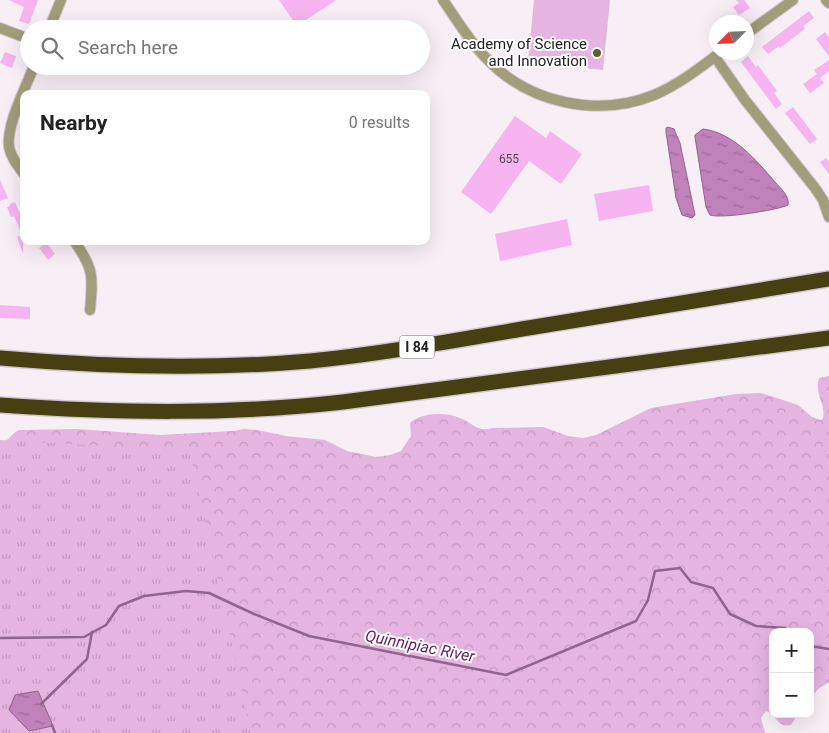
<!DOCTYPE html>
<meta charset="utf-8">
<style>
body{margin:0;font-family:Roboto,sans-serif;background:#f6f6f6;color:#222}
.controls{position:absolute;right:15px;bottom:15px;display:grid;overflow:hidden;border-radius:10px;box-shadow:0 5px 20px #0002}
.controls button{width:45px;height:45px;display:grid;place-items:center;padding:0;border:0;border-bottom:1px solid #e0e0e0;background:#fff;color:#222;font:25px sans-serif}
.compass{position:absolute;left:709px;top:15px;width:45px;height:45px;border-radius:50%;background:#fff;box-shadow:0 5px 20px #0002;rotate:246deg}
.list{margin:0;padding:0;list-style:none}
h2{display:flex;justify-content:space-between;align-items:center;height:65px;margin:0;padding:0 20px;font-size:21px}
h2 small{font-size:16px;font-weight:400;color:#767676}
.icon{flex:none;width:28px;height:28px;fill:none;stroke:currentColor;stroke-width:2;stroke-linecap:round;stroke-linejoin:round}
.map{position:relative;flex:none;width:829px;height:733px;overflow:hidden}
.search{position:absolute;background:#fff;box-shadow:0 5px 20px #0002;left:20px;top:20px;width:410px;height:55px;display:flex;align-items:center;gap:12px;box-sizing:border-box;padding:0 18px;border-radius:28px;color:#767676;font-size:19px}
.panel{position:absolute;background:#fff;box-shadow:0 5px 20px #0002;left:20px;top:90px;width:410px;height:155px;border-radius:10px}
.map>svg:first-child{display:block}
.green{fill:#e5b4e0}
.forest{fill:url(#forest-crowns)}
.park{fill:url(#park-tufts)}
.water{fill:url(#water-ripples);stroke:#90658d}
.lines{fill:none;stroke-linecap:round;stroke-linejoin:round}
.stream{stroke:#90658d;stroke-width:2.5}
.building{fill:#f6b5f0}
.minor-casing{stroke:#d2c9d0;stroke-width:12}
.highway-casing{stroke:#d2c9d0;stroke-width:18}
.minor{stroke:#a29d7b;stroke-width:10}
.highway{stroke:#453f11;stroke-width:15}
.poi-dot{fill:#645d29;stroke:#fff;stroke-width:2}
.labels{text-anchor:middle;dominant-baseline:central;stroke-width:4;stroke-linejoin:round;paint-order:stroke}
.number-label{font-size:12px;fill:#584556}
.shield{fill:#fff;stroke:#656365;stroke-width:1}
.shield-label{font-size:14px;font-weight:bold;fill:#232023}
.poi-label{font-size:15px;fill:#232023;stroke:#fff;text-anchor:end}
.water-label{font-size:16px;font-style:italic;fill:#651b62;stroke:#fff}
</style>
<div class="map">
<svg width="829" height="733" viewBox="0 0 829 733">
<defs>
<pattern id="forest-crowns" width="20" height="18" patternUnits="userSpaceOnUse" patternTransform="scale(1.25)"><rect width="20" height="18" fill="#e5b4e0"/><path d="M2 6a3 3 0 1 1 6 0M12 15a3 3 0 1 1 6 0" fill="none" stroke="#c49ac0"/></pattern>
<pattern id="park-tufts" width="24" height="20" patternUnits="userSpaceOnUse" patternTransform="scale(1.25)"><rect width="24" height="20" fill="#e5b4e0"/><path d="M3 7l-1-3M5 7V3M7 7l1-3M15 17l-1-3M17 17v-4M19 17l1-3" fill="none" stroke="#c49ac0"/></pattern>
<pattern id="water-ripples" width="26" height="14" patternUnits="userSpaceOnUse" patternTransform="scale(1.25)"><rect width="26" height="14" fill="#bf82ba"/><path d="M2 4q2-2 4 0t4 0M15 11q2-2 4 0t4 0" fill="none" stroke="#9b6a97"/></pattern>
</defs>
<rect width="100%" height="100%" fill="#f8eef6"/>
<path class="green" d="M534,0H610L603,70L528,62Z"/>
<g class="forest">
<path d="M829,376V682L818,689L810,698V632H773V714L766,711L761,718L765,733H0V444C9,441 11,434 19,430L77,429L160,435L233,431L244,429L257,430L286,436L325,440L347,451L376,457L390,455L401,451L411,436L410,423C421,412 446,412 460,418C471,422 478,433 492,428L543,427L568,436L583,438L596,435L651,408L736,394L761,393L798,405L812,417L821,420L823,418C826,404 814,393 819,378Z"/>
<path d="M773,714H798L791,725C781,727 778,722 773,714Z"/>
</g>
<path class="park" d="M0,440L120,447H189L251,733H0Z"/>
<g class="water">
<path d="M668,127L674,129L680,143L695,215L692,218L682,215L676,198L666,132V128Z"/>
<path d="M703,129C734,133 756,160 775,182C780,188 790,196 788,205C778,210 721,219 710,215L706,207L695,137V135Z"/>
<path d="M38,691L53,726L29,731L9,710L15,695Z"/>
</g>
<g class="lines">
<g class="stream">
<path d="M0,638L84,637L106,625L119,606L144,596L186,591L209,593L254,614L309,636L506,675L636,621L648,600L655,571L680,568L691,582L713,588L730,614L756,626L785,628L790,632"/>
<path d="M810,646L829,649"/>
<path d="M41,704L87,659L92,632"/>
<path d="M52,725L55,733"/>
</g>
</g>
<g class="building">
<path d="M9,0H38L29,24L19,21L24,7Z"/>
<path d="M279,0H336L297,26Z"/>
<path d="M736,0H744L750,8L739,15L733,7L739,3Z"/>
<path d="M809,11L814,18L803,26L805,29L780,48L779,46L768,54L762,47Z"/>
<path d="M825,32L829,37V56L816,39Z"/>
<path d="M5,52L16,56L12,68L0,63Z"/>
<path d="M748,56L756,67L758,65L777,91L774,93L782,104L776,109L741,62Z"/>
<path d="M829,60V71L820,78L824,83L810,93L803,84L817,74L814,70Z"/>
<path d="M793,107L817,139L810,144L785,113Z"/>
<path d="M515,116L546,138L550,131L582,154L561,184L529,161L491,214L461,192Z"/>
<path d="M826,158L829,162V174L820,162Z"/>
<path d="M0,180L8,198L0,201Z"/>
<path d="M649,185L653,211L599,221L594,194Z"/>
<path d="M15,202L22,219L24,218L23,254L17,237L22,235L14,216L11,217L7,207L10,206V204Z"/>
<path d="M567,219L572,245L500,261L495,234Z"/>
<path d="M46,242L55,254L48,260L39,248Z"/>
<path d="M0,305L30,307V319L0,318Z"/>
</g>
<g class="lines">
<defs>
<g id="minor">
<path d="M443,0C457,20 469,41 486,58C528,103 597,118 654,95C678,85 700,68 721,52"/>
<path d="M826,0L829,3"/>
<path d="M0,28L29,39"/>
<path d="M49,29L61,0"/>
<path d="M746,34L793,0"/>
<path d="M715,57L745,100L815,188L823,200L829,217"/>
<path d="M24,174C18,166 11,158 9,147C6,125 26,87 34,66"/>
<path d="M74,241C94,268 93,277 90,310"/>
</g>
<g id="highway">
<path d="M0,358C104,367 206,370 310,361C381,354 452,341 522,329C625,313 727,296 829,279"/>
<path d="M0,405C115,413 228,415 343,402L829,338"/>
</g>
</defs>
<use href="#minor" class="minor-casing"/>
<use href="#highway" class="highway-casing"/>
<use href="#minor" class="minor"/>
<use href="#highway" class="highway"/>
</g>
<circle class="poi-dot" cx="597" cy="53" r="5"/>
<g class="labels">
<g class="number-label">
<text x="509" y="159">655</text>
</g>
<rect class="shield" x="399.5" y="335.5" width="35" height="23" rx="4"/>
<g class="shield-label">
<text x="417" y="347">I 84</text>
</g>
<g class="poi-label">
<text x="587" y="44">Academy of Science<tspan x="587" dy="17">and Innovation</tspan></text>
</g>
<g class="water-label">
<text transform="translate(420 646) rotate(11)">Quinnipiac River</text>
</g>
</g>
</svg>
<div class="controls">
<button>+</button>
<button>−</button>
</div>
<svg class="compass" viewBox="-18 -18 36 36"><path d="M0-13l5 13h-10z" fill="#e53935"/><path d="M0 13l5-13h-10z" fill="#767676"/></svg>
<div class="search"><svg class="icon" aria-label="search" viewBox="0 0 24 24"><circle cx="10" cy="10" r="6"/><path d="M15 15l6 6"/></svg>Search here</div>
<section class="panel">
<h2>Nearby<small>0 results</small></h2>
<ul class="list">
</ul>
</section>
</div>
